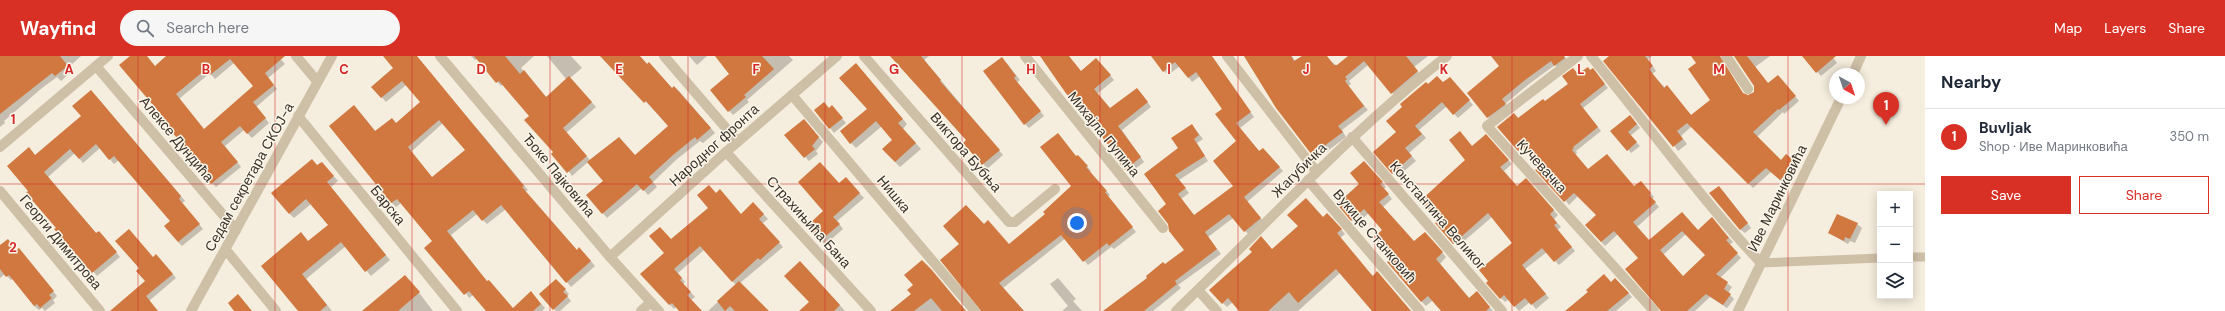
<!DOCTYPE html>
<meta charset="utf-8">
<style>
body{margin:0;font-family:"DM Sans",sans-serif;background:#f6f6f7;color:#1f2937}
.controls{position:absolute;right:12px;bottom:12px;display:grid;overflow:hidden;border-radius:0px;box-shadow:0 2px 10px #0003}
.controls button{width:36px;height:36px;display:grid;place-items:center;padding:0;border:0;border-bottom:1px solid #e0e1e3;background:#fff;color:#1f2937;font:20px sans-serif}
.compass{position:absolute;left:1829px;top:12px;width:36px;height:36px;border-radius:50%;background:#fff;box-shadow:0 2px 10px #0003;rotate:140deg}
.you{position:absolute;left:1077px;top:167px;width:14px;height:14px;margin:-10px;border:3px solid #fff;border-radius:50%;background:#1a73e8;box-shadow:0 0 0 6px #1a73e833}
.badge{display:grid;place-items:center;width:26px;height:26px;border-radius:50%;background:#d93025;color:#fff;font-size:13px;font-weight:700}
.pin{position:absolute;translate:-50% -33px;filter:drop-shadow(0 1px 2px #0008)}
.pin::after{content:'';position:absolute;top:21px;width:14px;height:12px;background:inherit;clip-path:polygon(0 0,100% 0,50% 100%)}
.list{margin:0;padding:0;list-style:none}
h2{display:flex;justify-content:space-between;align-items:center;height:52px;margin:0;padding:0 16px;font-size:17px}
h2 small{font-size:13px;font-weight:400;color:#747a83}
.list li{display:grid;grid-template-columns:26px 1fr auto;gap:12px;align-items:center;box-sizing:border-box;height:56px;padding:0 16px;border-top:1px solid #e0e1e3}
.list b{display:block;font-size:15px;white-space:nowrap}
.list p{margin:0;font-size:13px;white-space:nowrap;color:#747a83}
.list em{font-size:13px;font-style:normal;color:#747a83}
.actions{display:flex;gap:8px;padding:12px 16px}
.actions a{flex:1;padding:9px 0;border:1px solid #d93025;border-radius:0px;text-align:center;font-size:14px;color:#d93025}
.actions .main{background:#d93025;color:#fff}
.icon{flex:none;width:22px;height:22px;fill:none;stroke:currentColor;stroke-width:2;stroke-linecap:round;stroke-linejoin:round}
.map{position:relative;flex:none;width:1925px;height:255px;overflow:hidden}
header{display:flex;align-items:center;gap:24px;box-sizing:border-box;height:56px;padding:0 20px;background:#d93025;color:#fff}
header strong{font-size:19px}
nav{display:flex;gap:22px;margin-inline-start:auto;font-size:14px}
.search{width:280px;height:36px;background:#f6f6f7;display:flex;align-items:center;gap:10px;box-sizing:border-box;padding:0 14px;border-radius:22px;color:#747a83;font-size:15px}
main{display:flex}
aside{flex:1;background:#fff}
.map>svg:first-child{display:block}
.shadow{fill:#0003;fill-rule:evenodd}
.building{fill:#d0783f;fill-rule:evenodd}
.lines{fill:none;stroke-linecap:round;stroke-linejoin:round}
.lane{stroke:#cebfa7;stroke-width:9}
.street{stroke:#cebfa7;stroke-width:10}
.grid{fill:none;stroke:#d62828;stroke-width:1;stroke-opacity:0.55}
.labels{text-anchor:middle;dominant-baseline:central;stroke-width:3;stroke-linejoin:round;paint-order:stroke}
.street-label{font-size:14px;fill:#3a3028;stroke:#fbf6ea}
.grid-label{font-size:13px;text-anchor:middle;font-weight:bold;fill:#d62828;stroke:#fbf6ea;stroke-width:3;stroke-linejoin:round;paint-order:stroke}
</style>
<header>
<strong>Wayfind</strong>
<div class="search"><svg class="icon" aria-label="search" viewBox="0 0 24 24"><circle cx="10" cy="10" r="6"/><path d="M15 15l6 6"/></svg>Search here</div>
<nav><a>Map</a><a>Layers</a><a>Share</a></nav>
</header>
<main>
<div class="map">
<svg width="1925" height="255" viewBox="0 0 1925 255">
<rect width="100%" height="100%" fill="#f5eddd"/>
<g class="shadow">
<path d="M0,0H81L69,11L72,15L61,25L57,21L42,32L4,65L5,67L0,71Z"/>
<path d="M131,0H146L155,11L167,0H278L285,8L268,22L277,33L256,51L269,67L252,82L244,74L225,90L241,111L216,131L212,127L170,69ZM234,7L254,30L204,74L179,43L210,17L215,23Z"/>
<path d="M384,0H414L485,82L528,134L525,136L577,195L584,197L595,210L571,231L506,153L487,168L477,158L451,179L487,226L513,253L535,241L545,252L542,255H487L473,239L469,242L433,185L401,147L396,151L392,147L331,70L359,55L376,76L396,68L421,46L406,29L386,46L373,31L395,12ZM443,67L466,94L432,122L411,96Z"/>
<path d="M471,0H534L521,12L547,42L567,24L547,0H571L582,12L570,22L596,51L566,77L590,104L601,95L635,100L669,70L602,0H639L672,33L674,31L679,35L715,77L703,87L700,85L677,103L653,126L657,131L648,139L642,132L607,162L588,139L605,125L588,106L572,120L530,60L503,28L501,30L477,3L475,4Z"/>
<path d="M689,0H707L697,9Z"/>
<path d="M716,0H789L793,4L747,44L749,46L733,59L711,34L730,18Z"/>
<path d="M891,0H929L924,4L1003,99L987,113L967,84Z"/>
<path d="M1041,0H1068L1081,16L1100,7L1114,24L1097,38L1110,53L1137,33L1141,37L1151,51L1122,74L1144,106L1130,117L1126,113L1117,97L1049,13L1051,11Z"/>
<path d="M1160,0H1211L1254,61L1240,72L1260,96L1267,97L1283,115L1247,146L1264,166L1249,179L1233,162L1208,181L1221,198L1178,229L1181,232L1153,255H1104L1185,194L1167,149L1179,93L1192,69L1203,83L1197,87L1208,105L1179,124L1189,137L1181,143L1195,160L1235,130L1237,85L1223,53L1200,20L1192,26L1180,10L1168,19L1164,15Z"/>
<path d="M1244,0H1292L1295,5L1303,0H1319L1327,2L1337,10L1350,0H1428L1414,11L1421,20L1396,41L1368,9L1349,25L1351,28L1348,30L1368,54L1342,74L1346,81L1317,103L1277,51Z"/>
<path d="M1492,0H1564L1569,6L1559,13L1555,9L1529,28L1505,48L1509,52L1492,65L1488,61L1500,10Z"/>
<path d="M1611,0H1652L1648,3L1656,15L1652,18L1692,60L1711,44L1697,7L1692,0H1717L1745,40H1752L1755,36L1754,29L1735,0H1770L1755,11L1768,28L1782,24L1799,45L1784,58L1783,56L1757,81L1781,106L1795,107L1799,111L1785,128L1771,116L1753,132L1692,70L1681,80L1687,88L1678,95Z"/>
<path d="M1803,0H1832L1837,7L1821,20Z"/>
<path d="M1006,6L1020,24L1017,26L1044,60L1029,72L1025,68Z"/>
<path d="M856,8L907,68L903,73L921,93L900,111L895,106L894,84L882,70L856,92L851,87L868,53Z"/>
<path d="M1591,15L1597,18L1608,32L1583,52L1601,75L1576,95L1577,97L1575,99L1589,114L1634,132L1644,130L1654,141L1652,143L1659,151L1637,171L1650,185L1682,157L1698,175L1715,166L1733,186L1729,189L1741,202L1720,222L1732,231L1728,237L1734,243L1727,252L1710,241L1695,255H1664L1639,202L1618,178L1605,190L1586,169L1597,159L1578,140L1569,149L1528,95L1523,98L1498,71L1518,63L1545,46L1579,19ZM1686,178L1706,199L1683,221L1663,199Z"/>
<path d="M1454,27L1473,49L1458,62L1447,50L1419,74L1426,82L1409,97L1416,105L1397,121L1375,96L1397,76L1428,29Z"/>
<path d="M95,39L185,145L182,147L203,173L182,190L178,186L172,165L119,104L114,108L100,92L83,107L75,97L48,121L97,178L103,180L120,201L97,220L57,172L36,100L82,60Z"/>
<path d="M829,53L836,55L846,67L834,77L815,54Z"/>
<path d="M1633,63L1640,72L1630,80L1640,90L1631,97L1612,75Z"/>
<path d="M808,68L823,86L816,95L818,98L809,105L785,79Z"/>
<path d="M1490,84L1512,108L1504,115L1517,131L1530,128L1558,159L1554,163L1561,171L1557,174L1575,195L1559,209L1547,196L1525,213L1549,242L1536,253L1530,246L1519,255L1509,243L1505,246L1501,242L1514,187L1492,161L1457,191L1439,164L1473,91Z"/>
<path d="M1077,101L1082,104L1091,115L1090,116L1110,139L1108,141L1136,176L1114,193L1111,191L1088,209L1066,182L1003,232L1024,255H985L984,169L1009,189L1046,158L1072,130Z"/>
<path d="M318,110L326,112L338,125L331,131L390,204L371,220L346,190L306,223L332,255H299L262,210L308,186L329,169L311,148L294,162L289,157Z"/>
<path d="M1368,110L1386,131L1384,133L1392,143L1383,151L1414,187L1429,181L1446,201L1440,208L1470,243L1481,241L1493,255H1449L1433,244L1426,250L1422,246L1388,207L1394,202L1384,174L1369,157L1356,168L1352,164L1361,128Z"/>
<path d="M850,127L864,142L837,165L843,173L825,189L808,170L825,155L839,128Z"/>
<path d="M1723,135L1751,172L1745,177L1740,173Z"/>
<path d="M716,138L741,159L753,147L768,163L762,168L783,191L740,227L767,255H708L736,229L704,194L678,217L685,226L683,228L695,241L691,244L701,255H680L676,251L674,253L641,218L665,197L671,184L710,152Z"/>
<path d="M1323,162H1332L1345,178L1340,182L1373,221L1411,255H1374L1341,216L1298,255H1240L1233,246L1227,251L1223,247L1272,194Z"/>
<path d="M1857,168L1862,172L1855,187L1850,185L1848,188L1829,177Z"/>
<path d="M12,188L17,195L23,198L57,240L53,244L55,247L45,255L42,252L39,254L34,250L13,223L11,224L5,218L0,222V190Z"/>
<path d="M153,202L160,203L176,222L149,245L157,255H119L146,226Z"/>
<path d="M805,211L845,255H807L810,246Z"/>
<path d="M1604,220L1611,227H1619L1632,241L1616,255H1579L1574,249Z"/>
<path d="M1058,222L1076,243L1073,245L1082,255H1062L1068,250L1050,228Z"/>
<path d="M556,224L569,238L567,240L571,245L560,255H556L540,238Z"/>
<path d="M410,225L433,255H363Z"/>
<path d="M914,229L966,255H893L912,238Z"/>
</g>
<g class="building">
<path d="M0,0H60L68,10L55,20L52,17L0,58Z"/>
<path d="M130,0H147L155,10L166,0H285L265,17L274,29L253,46L266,62L247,78L240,70L221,86L238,106L211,128L193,106L195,104L167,70L169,68L119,9ZM230,3L253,30L204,73L176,38L205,14L210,19Z"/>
<path d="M383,0H417L524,130L522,131L577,194L579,191L591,205L566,227L501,149L482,165L473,154L447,175L487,225L489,224L513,252L531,235L541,248L533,255H486L469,235L464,239L424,192L432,185L397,143L391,147L329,70L354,49L375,75L392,62L396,67L420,46L402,25L381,42L371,31L393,12ZM439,64L465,94L432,121L408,91Z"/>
<path d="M474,0H505L520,18L524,14L546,41L569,20L592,46L563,72L587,100L567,117L551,98L553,96L524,64L529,60L499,25L496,27Z"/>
<path d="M600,0H640L647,8L649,6L672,32L674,30L711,72L697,84L695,81L673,99L649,121L653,126L643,135L637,128L602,158L586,139L603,125L587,106L619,81L635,99L668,70L646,45L644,47Z"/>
<path d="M715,0H762L774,13L744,39L746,41L728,56L710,34L729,18Z"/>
<path d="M890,0H921L941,24L940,25L1000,94L982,109L963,87L966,84Z"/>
<path d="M1040,0H1069L1081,15L1096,2L1111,19L1094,33L1110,52L1137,32L1148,46L1118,70L1141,101L1125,114L1113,99L1115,97L1065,36Z"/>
<path d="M1151,0H1212L1251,56L1236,67L1259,95L1263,92L1280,111L1244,141L1261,162L1244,176L1229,158L1205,176L1217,193L1175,225L1177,228L1144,255H1103L1147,222L1146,220L1163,206L1165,208L1184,194L1169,175L1168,168L1158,155L1166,148L1144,118L1178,92L1171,82L1192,68L1199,79L1194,83L1205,100L1175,119L1186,132L1178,138L1194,159L1233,130L1213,105L1236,85L1215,58L1222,53L1196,16L1188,22L1175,6L1163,16Z"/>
<path d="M1244,0H1291L1294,5L1302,0H1327L1334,9H1337L1348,0H1406L1418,15L1391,38L1364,5L1345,21L1347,23L1345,25L1364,50L1338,70L1343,76L1312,99L1276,52Z"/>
<path d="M1491,0H1564L1565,2L1554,10L1551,5L1525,24L1502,43L1506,48L1487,62L1467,37L1499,10Z"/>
<path d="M1609,0H1645L1653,10L1649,13L1664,32L1667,29L1691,59L1710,44L1688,13L1696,7L1691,0H1720L1743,37L1748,39L1754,36V30L1734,0H1747L1768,27L1778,19L1796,40L1779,54L1778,53L1753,76L1781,104L1786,98L1796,106L1780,124L1766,112L1748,128L1687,67L1677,75L1683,83L1673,91L1603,5Z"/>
<path d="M1802,0H1836L1816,17Z"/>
<path d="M1002,1L1016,20L1014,22L1041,55L1024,69L983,15Z"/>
<path d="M856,7L903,63L898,67L916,87L895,106L882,93L892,84L876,65L850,88L840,75L867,53L839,22Z"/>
<path d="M1588,11L1590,14L1593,12L1605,28L1580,48L1598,71L1573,91L1574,92L1572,94L1588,113L1607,98L1634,130L1641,125L1651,137L1649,139L1656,146L1633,166L1649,184L1682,156L1698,174L1712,161L1729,182L1726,184L1738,197L1716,218L1728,226L1724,233L1731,238L1723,249L1706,238L1687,255H1661L1625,213L1638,202L1614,175L1601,186L1585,169L1596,159L1574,137L1564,146L1535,114L1539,111L1523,91L1518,95L1497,71L1514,57L1518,62L1543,43L1545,45L1568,28L1562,20L1573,12L1578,18ZM1682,175L1705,199L1683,220L1660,194Z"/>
<path d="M1437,20L1443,26L1450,21L1470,44L1453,59L1442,46L1415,70L1422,78L1405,92L1412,100L1392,118L1373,96L1396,76L1386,65L1402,51L1400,48L1426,26L1428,28Z"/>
<path d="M91,34L181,140L179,143L200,168L178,186L164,170L170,165L114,100L109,104L96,88L79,103L70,93L44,116L96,177L99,175L117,196L92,217L54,173L56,172L26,137L28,135L7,110L29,91L35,99L81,60L72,50Z"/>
<path d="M824,46L829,52L832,49L843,62L829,73L814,54Z"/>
<path d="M1630,59L1637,68L1628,76L1637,86L1627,95L1610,75Z"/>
<path d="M804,63L819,81L812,90L815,93L804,102L784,79Z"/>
<path d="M1460,75L1472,90L1486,78L1509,104L1500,111L1517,130L1526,122L1554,154L1550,158L1557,167L1554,169L1572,191L1554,206L1542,192L1522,209L1546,238L1531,249L1525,242L1514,251L1504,239L1500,243L1486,227L1488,225L1479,214L1512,187L1488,157L1453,188L1435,167L1438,164L1420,145L1465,104L1449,84Z"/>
<path d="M1058,77L1076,100L1078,99L1088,110L1086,111L1107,135L1105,136L1133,171L1109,190L1107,187L1083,206L1061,179L999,227L1024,255H981L940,204L959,188L943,170L966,149L984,168L988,164L1009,188L1045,158L1043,156L1071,130L1040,91Z"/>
<path d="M312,103L317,109L322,106L334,120L327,126L386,199L365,216L341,186L302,218L327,249L320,255H298L261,210L301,176L308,185L328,169L306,143L289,158L271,137Z"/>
<path d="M1364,105L1383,126L1380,128L1389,138L1379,146L1414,185L1425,176L1443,196L1436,203L1469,242L1477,235L1490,251L1486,255H1441L1428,240L1421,246L1387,206L1392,202L1374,181L1382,174L1364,153L1351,165L1337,148L1359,128L1350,117Z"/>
<path d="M820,106L839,127L846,121L860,137L833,161L840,168L820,185L807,170L823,155L798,126Z"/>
<path d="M709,129L716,137L720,133L741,158L753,146L764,158L759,163L780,186L760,204L758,202L732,226L700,190L674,213L682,222L680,224L691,236L687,239L702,255H679L672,247L669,249L640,218L664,197L649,180L660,171L671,183L708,152L697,139Z"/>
<path d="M1719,130L1748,167L1740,174L1709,137Z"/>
<path d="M1306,142L1323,161L1327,157L1342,173L1337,177L1371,218L1373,220L1377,215L1411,255H1372L1336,213L1298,247L1289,236L1268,255H1239L1228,242L1222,248L1209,234L1252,196L1249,193L1261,180L1272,193L1298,170L1287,159Z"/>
<path d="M1837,158L1858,167L1850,183L1845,181L1844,185L1828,177Z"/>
<path d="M129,173L153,201L156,198L173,218L146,240L158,255H110L145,225L136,215L139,212L115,185Z"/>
<path d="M8,183L16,194L19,192L54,235L49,239L52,242L40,252L37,248L34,250L9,219L6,221L0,213V189Z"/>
<path d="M922,204L931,213L966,255H942L931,242L914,255H890L911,238L907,234L913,229L904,219Z"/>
<path d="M800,205L840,249L834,255H799L809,246L784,220Z"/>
<path d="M1604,218L1611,226L1615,222L1629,237L1607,255H1565L1588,236L1586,234Z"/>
<path d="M405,219L420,236L398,255H362Z"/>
<path d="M556,223L566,233L563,236L568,240L553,254L539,238Z"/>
<path d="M739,225L769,255H735L730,250L725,255L717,245Z"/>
<path d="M238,238L252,255H234L228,247Z"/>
</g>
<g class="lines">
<g class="lane">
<path d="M1910,201H1925"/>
<path d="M1761,207L1880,202"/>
</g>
<g class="street">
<path d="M296,0L317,25"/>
<path d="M440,0L610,201L659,255"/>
<path d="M664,0L737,85"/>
<path d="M864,0L1009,166H1015L1055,133"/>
<path d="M1025,0L1163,172"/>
<path d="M1227,0L1316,115"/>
<path d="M1578,0L1487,70L1654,255"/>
<path d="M1591,0C1648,69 1700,142 1761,207"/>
<path d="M1726,0L1748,33"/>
<path d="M96,10L236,174"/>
<path d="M1853,18L1861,0"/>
<path d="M792,39L975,255"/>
<path d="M298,60L457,255"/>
<path d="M1352,81L1502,255"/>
<path d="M0,91L108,0"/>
<path d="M726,96L871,255"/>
<path d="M1308,124L1420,255"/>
<path d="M0,135L100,255"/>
<path d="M226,194L276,255"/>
<path d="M610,201L726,96L837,0"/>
<path d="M1198,234L1217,255"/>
<path d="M191,255L332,0"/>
<path d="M641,255L651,246"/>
<path d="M1176,255C1266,169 1349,77 1447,0"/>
<path d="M1738,255L1841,42"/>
</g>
</g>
<path class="grid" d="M138,0V255M275,0V255M412,0V255M550,0V255M688,0V255M825,0V255M962,0V255M1100,0V255M1238,0V255M1375,0V255M1512,0V255M1650,0V255M1788,0V255M0,128H1925"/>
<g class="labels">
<g class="street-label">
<text transform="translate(1104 78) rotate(51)">Михајла Пупина</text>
<text transform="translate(177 83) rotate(50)">Алексе Дундића</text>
<text transform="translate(714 89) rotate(-42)">Народног фронта</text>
<text transform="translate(966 96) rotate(49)">Виктора Бубња</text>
<text transform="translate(1542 110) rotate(48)">Кучевачка</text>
<text transform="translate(1299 114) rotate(-45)">Жагубичка</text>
<text transform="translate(559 119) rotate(50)">Ђоке Пајковића</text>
<text transform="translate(249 121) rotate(-61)">Седам секретара СКОЈ-а</text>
<text transform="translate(894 138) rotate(50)">Нишка</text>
<text transform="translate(1777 142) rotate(-64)">Иве Маринковића</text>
<text transform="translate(388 149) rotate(51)">Барска</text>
<text transform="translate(1438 159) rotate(49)">Константина Великог</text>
<text transform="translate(809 166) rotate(48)">Страхињића Бана</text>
<text transform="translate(1375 180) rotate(49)">Вукице Станковић</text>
<text transform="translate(61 186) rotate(50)">Георги Димитрова</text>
</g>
</g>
<g class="grid-label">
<text x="69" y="18">A</text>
<text x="206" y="18">B</text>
<text x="344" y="18">C</text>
<text x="481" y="18">D</text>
<text x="619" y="18">E</text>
<text x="756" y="18">F</text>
<text x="894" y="18">G</text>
<text x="1031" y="18">H</text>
<text x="1169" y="18">I</text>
<text x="1306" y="18">J</text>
<text x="1444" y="18">K</text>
<text x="1581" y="18">L</text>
<text x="1719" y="18">M</text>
<text x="13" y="68">1</text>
<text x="13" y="196">2</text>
</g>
</svg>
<div class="controls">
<button>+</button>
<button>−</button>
<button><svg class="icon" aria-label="layers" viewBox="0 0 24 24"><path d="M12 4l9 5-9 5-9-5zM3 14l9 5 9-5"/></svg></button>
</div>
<svg class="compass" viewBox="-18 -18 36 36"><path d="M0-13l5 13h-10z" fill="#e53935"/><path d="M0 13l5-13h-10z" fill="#747a83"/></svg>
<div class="you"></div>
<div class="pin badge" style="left:1886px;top:69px">1</div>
</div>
<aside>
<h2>Nearby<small></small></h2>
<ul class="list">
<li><span class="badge">1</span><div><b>Buvljak</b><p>Shop · Иве Маринковића</p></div><em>350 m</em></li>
</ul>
<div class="actions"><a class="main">Save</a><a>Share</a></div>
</aside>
</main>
